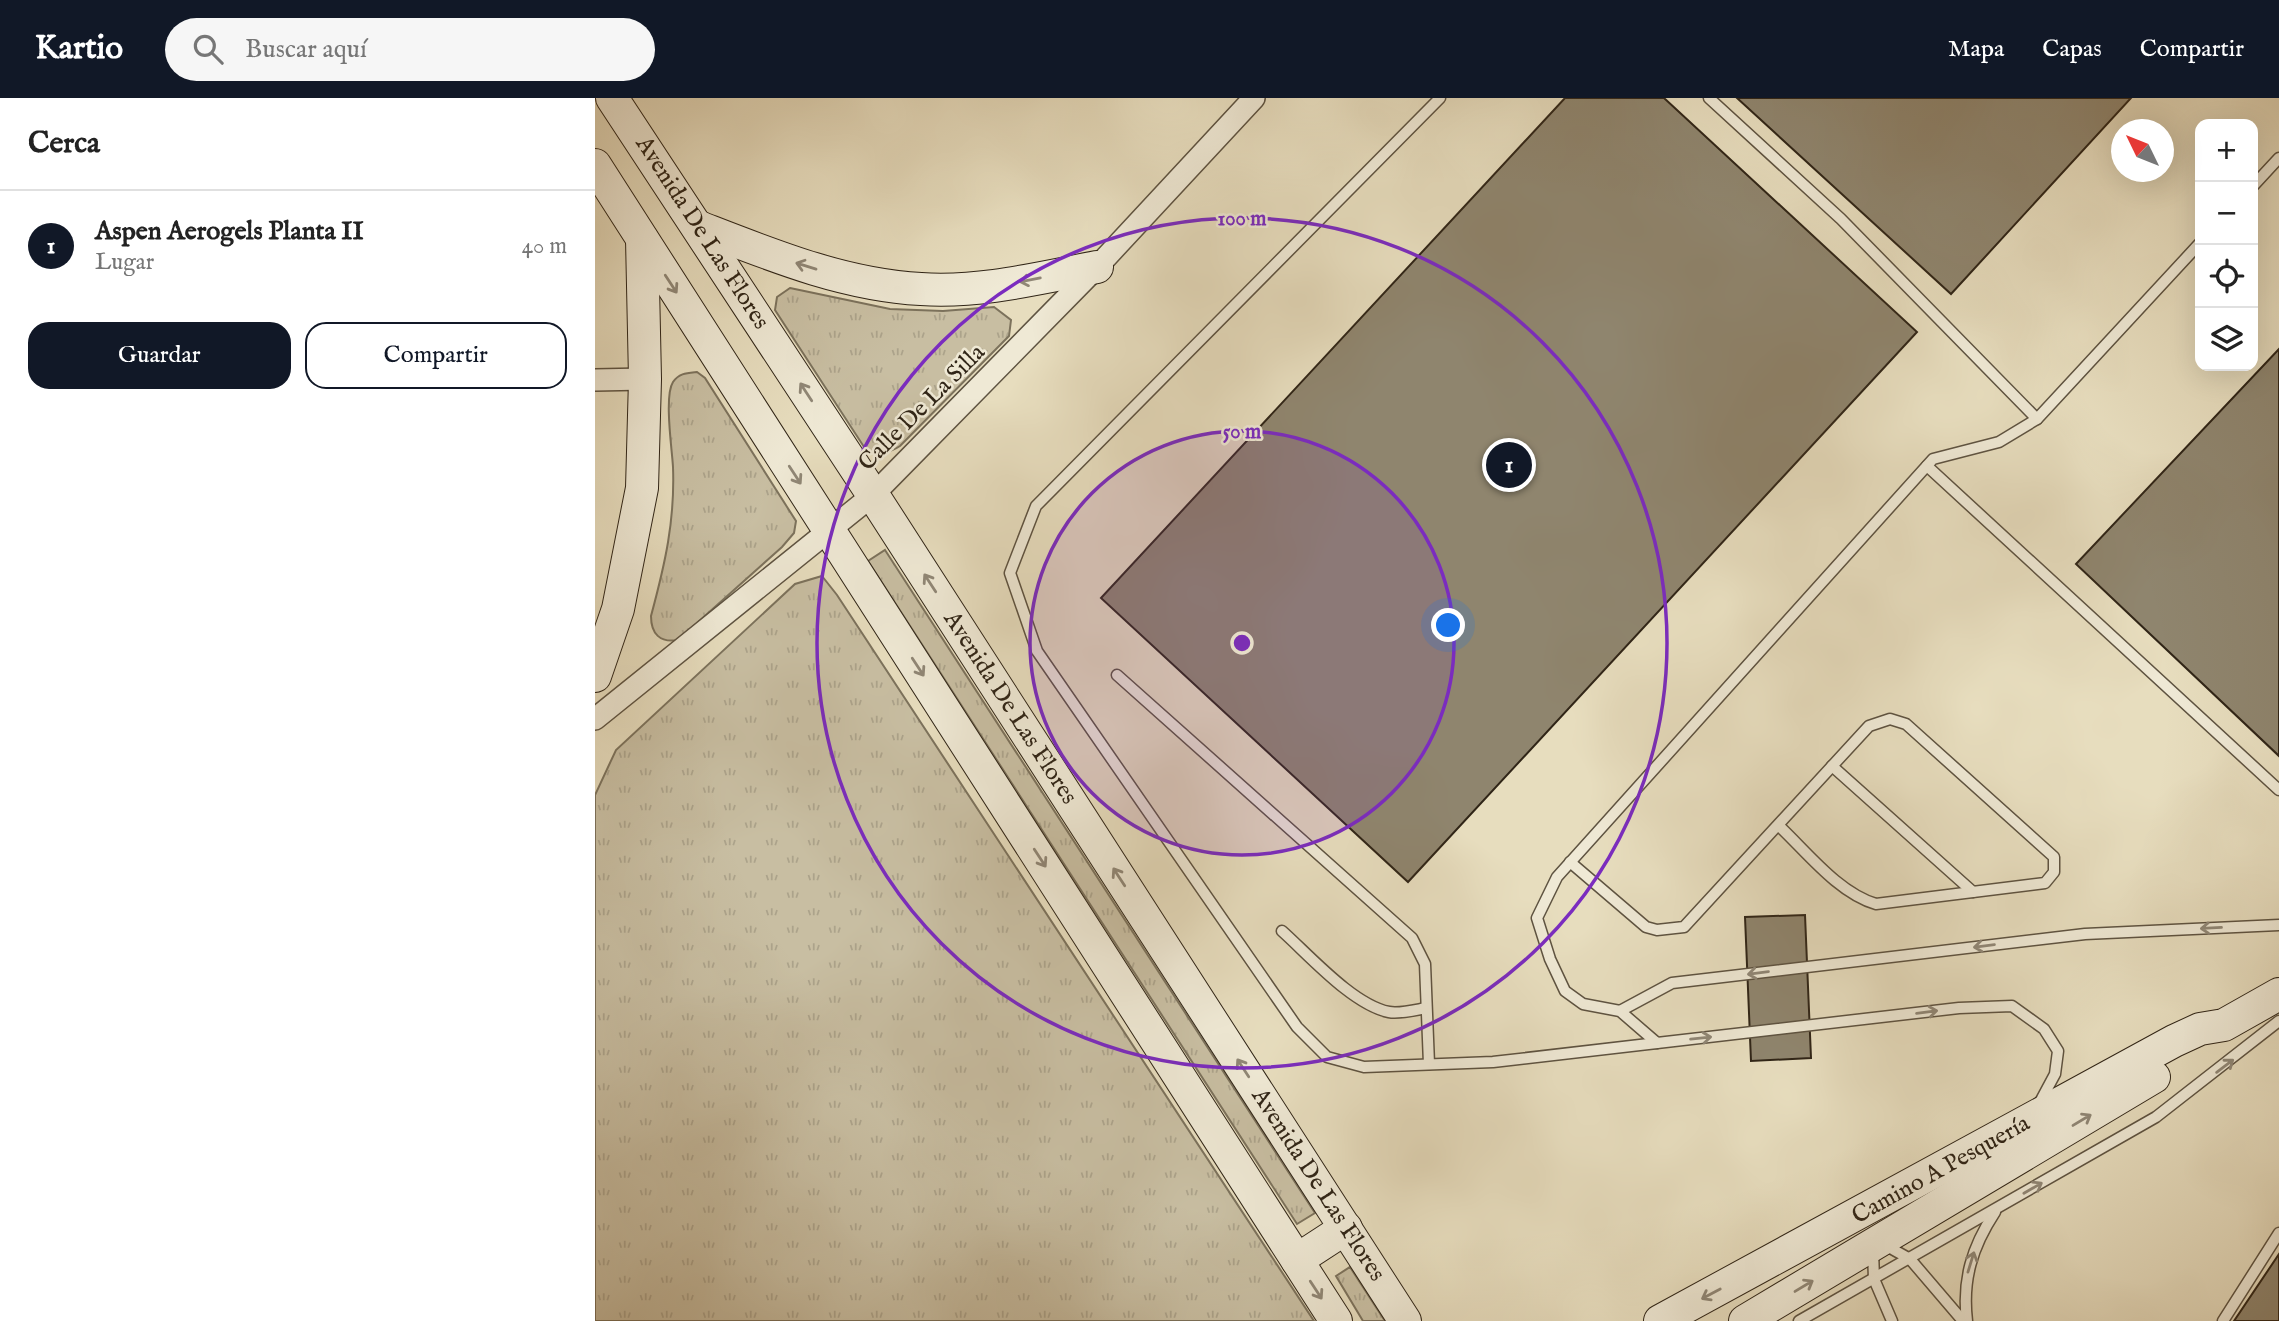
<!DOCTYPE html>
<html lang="es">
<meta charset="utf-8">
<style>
body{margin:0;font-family:"IM FELL English",serif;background:#f6f6f6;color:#222}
.controls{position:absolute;right:21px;top:21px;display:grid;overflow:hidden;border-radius:14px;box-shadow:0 7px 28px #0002}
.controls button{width:63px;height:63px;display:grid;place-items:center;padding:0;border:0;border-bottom:2px solid #e0e0e0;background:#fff;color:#222;font:35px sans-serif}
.compass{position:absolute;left:1516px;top:21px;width:63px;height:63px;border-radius:50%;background:#fff;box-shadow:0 7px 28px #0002;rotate:313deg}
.you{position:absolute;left:854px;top:528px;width:24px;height:24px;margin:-18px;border:5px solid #fff;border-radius:50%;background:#1a73e8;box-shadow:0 0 0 10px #1a73e833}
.badge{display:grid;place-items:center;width:46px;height:46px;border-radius:50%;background:#111827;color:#fff;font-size:23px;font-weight:700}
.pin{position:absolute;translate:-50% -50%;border:4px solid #fff;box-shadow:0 2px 7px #0006}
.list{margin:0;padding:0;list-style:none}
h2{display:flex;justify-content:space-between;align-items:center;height:91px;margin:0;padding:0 28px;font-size:30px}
h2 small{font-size:23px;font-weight:400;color:#767676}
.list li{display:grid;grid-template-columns:46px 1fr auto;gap:21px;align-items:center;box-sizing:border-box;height:112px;padding:0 28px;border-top:2px solid #e0e0e0}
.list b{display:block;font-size:26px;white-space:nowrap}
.list p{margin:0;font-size:23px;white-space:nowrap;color:#767676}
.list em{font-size:23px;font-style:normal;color:#767676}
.actions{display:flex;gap:14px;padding:21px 28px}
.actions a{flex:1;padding:16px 0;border:2px solid #111827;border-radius:21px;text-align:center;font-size:24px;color:#111827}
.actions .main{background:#111827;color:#fff}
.icon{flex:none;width:38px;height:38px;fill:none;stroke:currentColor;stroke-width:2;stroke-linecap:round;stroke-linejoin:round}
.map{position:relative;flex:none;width:1684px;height:1223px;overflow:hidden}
header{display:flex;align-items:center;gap:42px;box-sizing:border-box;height:98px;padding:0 35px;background:#111827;color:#fff}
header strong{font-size:33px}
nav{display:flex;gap:38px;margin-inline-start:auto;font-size:24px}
.search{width:490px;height:63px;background:#f6f6f6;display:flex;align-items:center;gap:18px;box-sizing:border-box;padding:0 24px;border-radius:38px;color:#767676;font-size:26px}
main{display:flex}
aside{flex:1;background:#fff}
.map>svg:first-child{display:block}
.grass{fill:url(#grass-tufts);stroke:#7c725c;stroke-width:2}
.building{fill:#8f856e;stroke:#302517;stroke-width:2}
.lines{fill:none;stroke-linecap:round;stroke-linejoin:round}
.lane-casing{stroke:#5e5341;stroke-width:13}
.street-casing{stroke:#5e5341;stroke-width:24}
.secondary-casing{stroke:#302517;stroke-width:34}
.lane{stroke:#efe9d5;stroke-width:10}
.street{stroke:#efe9d5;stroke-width:21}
.secondary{stroke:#efe9d5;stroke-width:32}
.oneway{stroke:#908776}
.ring{fill:none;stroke:#7b2cbf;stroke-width:3.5}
.labels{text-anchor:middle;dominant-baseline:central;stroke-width:5;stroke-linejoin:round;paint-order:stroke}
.street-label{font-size:24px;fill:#302517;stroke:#efe9d5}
.centre{fill:#7b2cbf;stroke:#efe9d5;stroke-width:3.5}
.ring-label{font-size:21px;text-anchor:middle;font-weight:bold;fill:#7b2cbf;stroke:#efe9d5;stroke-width:5;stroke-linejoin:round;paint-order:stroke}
</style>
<header>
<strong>Kartio</strong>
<div class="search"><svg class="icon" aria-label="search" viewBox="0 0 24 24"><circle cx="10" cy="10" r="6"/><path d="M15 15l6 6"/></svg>Buscar aquí</div>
<nav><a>Mapa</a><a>Capas</a><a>Compartir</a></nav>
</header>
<main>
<aside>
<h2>Cerca<small></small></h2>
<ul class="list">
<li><span class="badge">1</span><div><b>Aspen Aerogels Planta II</b><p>Lugar</p></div><em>40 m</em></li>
</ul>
<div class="actions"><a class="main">Guardar</a><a>Compartir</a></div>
</aside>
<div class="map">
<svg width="1684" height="1223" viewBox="0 0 1684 1223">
<defs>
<pattern id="grass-tufts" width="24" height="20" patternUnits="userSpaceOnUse" patternTransform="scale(1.75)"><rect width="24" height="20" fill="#c8bea2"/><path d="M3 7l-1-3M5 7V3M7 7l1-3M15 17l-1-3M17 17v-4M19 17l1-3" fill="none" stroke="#aca38b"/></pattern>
</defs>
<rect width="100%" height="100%" fill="#e7ddbe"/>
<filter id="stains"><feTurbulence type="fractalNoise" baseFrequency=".00286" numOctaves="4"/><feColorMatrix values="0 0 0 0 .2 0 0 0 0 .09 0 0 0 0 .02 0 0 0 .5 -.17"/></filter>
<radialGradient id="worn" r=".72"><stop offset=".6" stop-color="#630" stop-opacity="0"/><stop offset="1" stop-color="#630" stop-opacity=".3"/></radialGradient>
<g class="grass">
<path d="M195,190L295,211L348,213L399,209L416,222L414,238L305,348C293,356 285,356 271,352L180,212L182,199Z"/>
<path d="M102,274L110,280L201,423L199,435L187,449L83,542C65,545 56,536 56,518C70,466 80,423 78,369C77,351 69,298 78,284C84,275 92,275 102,274Z"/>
<path d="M290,452L720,1115L702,1126L273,463Z"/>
<path d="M227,478L242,497L719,1223H0V697L21,652L200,486Z"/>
<path d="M755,1169L790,1223H768L741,1178Z"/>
</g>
<g class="building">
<path d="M970,0H1069L1322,234L813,784L506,500Z"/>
<path d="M1142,0H1536L1356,196Z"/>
<path d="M1684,251V658L1481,466Z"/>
<path d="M1210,817L1216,960L1156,963L1150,819Z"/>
<path d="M1684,1156V1223H1639Z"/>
</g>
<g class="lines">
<defs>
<g id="lane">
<path d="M845,0L441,408L415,475L442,553L702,929L732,959L769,969L898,964L1062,945"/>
<path d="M1114,0L1246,121L1442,321"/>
<path d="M1658,88L1684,60"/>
<path d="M1332,368L1684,692"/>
<path d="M522,577L817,840L830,866L834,966"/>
<path d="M1237,668L1378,794"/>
<path d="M975,764L1051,829L1062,832L1089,829L1274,628L1295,621L1311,626L1459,759V774L1450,785L1281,806C1243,795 1211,753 1183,727"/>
<path d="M687,833C714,857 758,907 794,914C805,916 820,912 831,910"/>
<path d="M1025,913L1077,885L1490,836L1684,827"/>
<path d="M1445,1004L1460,976L1463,953L1449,931L1417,908L1364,910L1062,945L1025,913L988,906L970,893L955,861L942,820L962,779L1338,361L1404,344L1442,321L1605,145"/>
<path d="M1290,1147L1315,1161L1368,1223"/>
<path d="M1278,1153L1279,1181L1297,1223"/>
<path d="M1204,1223L1561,1019L1684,923"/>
<path d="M1372,1223C1367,1182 1377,1149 1400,1114"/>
<path d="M1628,1223L1684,1135"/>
</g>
<g id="street">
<path d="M0,282L50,281"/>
<path d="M0,621L278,397L502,169L659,0"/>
</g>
<g id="secondary">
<path d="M17,0L278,397L810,1223"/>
<path d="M0,67L741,1223"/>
<path d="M104,129C176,157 249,187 326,191C386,195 444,180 502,169"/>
<path d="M0,578L23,511L47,390L50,281L47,141"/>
<path d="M702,1162L751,1130"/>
<path d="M1065,1223L1579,943L1605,931L1629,927L1684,896"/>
<path d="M1150,1223L1559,979"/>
</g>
</defs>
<use href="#lane" class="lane-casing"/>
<use href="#street" class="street-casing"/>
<use href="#secondary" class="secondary-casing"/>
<use href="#lane" class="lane"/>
<use href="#street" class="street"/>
<use href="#secondary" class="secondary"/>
</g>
<defs><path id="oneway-shaft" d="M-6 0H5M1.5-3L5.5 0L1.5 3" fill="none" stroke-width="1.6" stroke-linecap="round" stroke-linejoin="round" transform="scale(1.75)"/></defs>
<g class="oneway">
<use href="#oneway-shaft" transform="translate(211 168) rotate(-163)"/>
<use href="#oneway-shaft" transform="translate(435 182) rotate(169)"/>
<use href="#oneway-shaft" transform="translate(76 186) rotate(57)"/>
<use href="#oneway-shaft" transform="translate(211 294) rotate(-123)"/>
<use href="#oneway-shaft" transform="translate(200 377) rotate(57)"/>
<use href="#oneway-shaft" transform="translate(335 485) rotate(-123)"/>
<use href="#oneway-shaft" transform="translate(323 569) rotate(57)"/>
<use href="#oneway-shaft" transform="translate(445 760) rotate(57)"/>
<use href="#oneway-shaft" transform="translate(524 779) rotate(-123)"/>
<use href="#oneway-shaft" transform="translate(1616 830) rotate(177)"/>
<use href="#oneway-shaft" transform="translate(1389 848) rotate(173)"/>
<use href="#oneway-shaft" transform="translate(1163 875) rotate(173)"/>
<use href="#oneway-shaft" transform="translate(1332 914) rotate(-7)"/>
<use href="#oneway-shaft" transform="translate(1106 940) rotate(-6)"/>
<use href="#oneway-shaft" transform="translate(1630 968) rotate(-37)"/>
<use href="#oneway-shaft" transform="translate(648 970) rotate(-123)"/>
<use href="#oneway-shaft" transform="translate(1487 1022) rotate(-31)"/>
<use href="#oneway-shaft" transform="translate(1438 1090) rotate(-30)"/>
<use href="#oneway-shaft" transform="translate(1376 1164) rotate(-73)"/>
<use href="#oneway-shaft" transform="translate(1209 1188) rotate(-31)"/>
<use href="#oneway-shaft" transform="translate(721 1192) rotate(57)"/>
<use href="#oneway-shaft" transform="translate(1116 1196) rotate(152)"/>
</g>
<circle cx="647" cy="545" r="212" fill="#7b2cbf" fill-opacity=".12"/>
<g class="ring">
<circle cx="647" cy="545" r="212"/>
<circle cx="647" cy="545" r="425"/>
</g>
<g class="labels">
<g class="street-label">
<text transform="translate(107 135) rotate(57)">Avenida De Las Flores</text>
<text transform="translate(327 310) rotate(-45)">Calle De La Silla</text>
<text transform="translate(415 610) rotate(57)">Avenida De Las Flores</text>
<text transform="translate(1346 1072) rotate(-29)">Camino A Pesquería</text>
<text transform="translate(723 1087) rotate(57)">Avenida De Las Flores</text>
</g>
</g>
<circle cx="647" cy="545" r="10" class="centre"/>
<g class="ring-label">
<text x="647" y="127">100 m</text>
<text x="647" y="340">50 m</text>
</g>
<rect width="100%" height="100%" filter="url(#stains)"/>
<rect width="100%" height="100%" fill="url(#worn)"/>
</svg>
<div class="controls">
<button>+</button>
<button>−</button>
<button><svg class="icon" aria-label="locate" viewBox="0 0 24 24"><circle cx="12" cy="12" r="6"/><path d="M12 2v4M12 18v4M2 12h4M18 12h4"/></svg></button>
<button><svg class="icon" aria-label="layers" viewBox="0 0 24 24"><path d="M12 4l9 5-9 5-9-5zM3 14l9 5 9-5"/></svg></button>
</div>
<svg class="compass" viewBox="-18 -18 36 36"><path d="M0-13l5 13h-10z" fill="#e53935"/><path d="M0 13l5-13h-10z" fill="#767676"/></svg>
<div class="you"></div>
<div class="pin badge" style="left:914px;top:367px">1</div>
</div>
</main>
